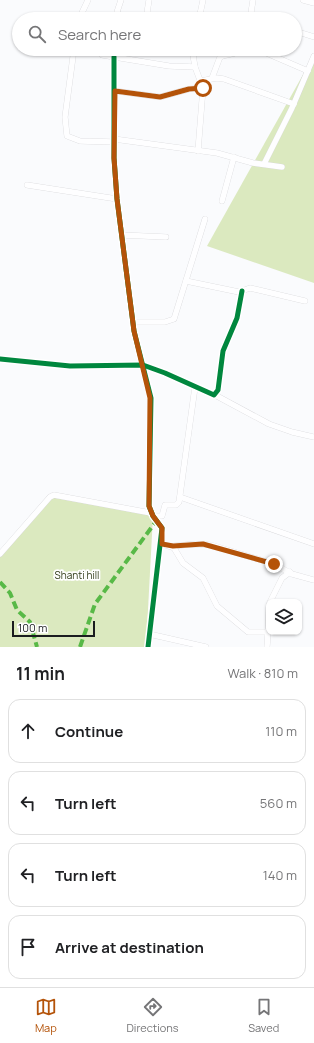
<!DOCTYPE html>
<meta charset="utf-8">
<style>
body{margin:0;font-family:Manrope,sans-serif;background:#f2f2f2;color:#202124}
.controls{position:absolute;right:12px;bottom:12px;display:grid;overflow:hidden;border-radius:8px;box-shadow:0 1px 3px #0004}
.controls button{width:36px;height:36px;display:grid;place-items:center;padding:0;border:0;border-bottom:1px solid #e0e0e0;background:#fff;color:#202124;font:20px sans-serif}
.scale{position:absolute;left:12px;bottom:10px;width:83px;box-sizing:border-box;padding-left:4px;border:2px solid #1a1c1f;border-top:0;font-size:11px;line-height:14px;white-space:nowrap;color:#1a1c1f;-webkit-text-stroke:3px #fff;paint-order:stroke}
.stop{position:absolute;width:12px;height:12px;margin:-9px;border:3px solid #b45309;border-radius:50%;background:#fff}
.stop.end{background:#b45309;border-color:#fff;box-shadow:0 1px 4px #0008}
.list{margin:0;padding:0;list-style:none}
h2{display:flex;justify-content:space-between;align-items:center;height:52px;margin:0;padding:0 16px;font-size:17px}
h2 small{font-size:13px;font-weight:400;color:#757577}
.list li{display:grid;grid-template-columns:26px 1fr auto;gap:12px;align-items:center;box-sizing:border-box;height:64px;margin:0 8px 8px;padding:0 8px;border:1px solid #e0e0e0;border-radius:12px}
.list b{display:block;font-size:15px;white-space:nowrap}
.list em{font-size:13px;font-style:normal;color:#757577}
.icon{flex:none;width:22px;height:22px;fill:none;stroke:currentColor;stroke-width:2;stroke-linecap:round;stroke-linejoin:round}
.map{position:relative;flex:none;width:314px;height:647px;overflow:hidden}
.search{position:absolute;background:#fff;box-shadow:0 1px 3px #0004;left:12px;right:12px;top:12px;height:44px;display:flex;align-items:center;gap:10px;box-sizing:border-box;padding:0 14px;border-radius:22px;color:#757577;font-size:15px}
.sheet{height:340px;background:#fff}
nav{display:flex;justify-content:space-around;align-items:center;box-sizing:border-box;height:56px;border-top:1px solid #e0e0e0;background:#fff;font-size:11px;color:#757577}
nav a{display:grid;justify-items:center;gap:2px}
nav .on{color:#b45309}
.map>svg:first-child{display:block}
.green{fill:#dbe9bf}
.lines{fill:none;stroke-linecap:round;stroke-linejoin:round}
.street-casing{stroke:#d4d4d7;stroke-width:6}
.street{stroke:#fefeff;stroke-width:5.5}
.quiet{stroke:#58b947;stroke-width:4;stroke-dasharray:8 4;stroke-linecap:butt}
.cycleway-casing{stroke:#fff;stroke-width:8}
.cycleway{stroke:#00873e;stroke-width:5}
.route{stroke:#b45309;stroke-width:5}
.labels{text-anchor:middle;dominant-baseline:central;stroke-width:3.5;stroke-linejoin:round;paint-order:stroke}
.park-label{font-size:10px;fill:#333e1a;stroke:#fff}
</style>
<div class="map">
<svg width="314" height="647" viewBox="0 0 314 647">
<rect width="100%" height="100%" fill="#fafbfd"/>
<g class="green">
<path d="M314,55V283L207,246Z"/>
<path d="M50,497L153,516L146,647H0V554Z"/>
</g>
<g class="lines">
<defs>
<g id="street">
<path d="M121,0L117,12L118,14L130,19"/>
<path d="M303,0L314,3"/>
<path d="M79,19L88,0"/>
<path d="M146,19L149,0"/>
<path d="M199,19L203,0"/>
<path d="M250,19L253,0"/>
<path d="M295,31L314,37"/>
<path d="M74,49L65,117L67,136L80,141L114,142"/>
<path d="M192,49L195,67L203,88L198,151"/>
<path d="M257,49L308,71"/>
<path d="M102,55L169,66L195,67"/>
<path d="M114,57V158L117,199L134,331L151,398L149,506L153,516L162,528L148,647"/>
<path d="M212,78L220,57C228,53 235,56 241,49"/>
<path d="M200,81L217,78L224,79L294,104"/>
<path d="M115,91L160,97L189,89L203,88"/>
<path d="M114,139L217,153L253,163L282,167"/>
<path d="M264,164L292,108L314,56"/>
<path d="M27,185L117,199"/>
<path d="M222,201L234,157"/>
<path d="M121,235L166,237"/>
<path d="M186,281L239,292L250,288L305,301"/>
<path d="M133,322H165L174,319L205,219"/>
<path d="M0,359L70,366L143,365L165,373L214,395L218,390L223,351L237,318L242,291"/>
<path d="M215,395L269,424L292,432L314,437"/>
<path d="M180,497L314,544"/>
<path d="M153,516H162L165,505H176L179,502L195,387"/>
<path d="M162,544L174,548L183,563L203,578L217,606L248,632H268L267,647"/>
<path d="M173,546L196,544L211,545L274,564L292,574L314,580"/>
<path d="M0,554L50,497L54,495L151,513"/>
<path d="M270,602L282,578L290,572"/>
<path d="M268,632L269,605"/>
<path d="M149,634L206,647"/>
</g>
</defs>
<use href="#street" class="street-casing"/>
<use href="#street" class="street"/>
<g class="quiet">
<path d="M0,582L10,593L17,610L30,622L37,647"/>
<path d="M80,647L95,604L157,520"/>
</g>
<defs>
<g id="cycleway">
<path d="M114,57V158L117,199L134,331L151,398L149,506L153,516L162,528L148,647"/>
<path d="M0,359L70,366L143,365L165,373L214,395L218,390L223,351L237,318L242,291"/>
</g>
</defs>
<use href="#cycleway" class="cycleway-casing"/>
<use href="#cycleway" class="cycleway"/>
</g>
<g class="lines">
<path class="route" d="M203,88L189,89L160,97L115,91L114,158L117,199L134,331L150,398L149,506L153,516L162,528V544L173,546L203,544L274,564"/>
</g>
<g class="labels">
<g class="park-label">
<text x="77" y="575">Shanti hill</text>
</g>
</g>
</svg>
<div class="controls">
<button><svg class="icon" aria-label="layers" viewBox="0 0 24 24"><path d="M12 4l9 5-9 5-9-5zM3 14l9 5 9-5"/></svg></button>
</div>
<div class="scale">100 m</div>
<div class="stop" style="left:203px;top:88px"></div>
<div class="stop end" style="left:274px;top:564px"></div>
<div class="search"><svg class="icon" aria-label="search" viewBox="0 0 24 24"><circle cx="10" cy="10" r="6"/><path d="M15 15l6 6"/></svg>Search here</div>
</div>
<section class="sheet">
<h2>11 min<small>Walk · 810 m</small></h2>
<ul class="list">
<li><svg class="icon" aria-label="ahead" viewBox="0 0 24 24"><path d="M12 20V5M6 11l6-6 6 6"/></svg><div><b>Continue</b></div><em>110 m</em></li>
<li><svg class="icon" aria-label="left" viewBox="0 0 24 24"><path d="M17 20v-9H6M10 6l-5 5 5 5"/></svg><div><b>Turn left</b></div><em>560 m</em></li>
<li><svg class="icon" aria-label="left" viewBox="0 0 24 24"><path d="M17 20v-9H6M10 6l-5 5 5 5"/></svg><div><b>Turn left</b></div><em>140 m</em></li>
<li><svg class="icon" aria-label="arrive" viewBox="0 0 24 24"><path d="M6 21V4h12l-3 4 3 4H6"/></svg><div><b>Arrive at destination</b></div></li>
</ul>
</section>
<nav>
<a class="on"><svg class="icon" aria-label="map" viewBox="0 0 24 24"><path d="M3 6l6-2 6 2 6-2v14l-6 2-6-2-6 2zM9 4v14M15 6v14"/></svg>Map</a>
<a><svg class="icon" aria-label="directions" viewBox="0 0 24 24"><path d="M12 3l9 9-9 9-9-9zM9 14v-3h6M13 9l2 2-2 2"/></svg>Directions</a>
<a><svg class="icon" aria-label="saved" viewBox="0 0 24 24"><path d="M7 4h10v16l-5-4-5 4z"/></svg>Saved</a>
</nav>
